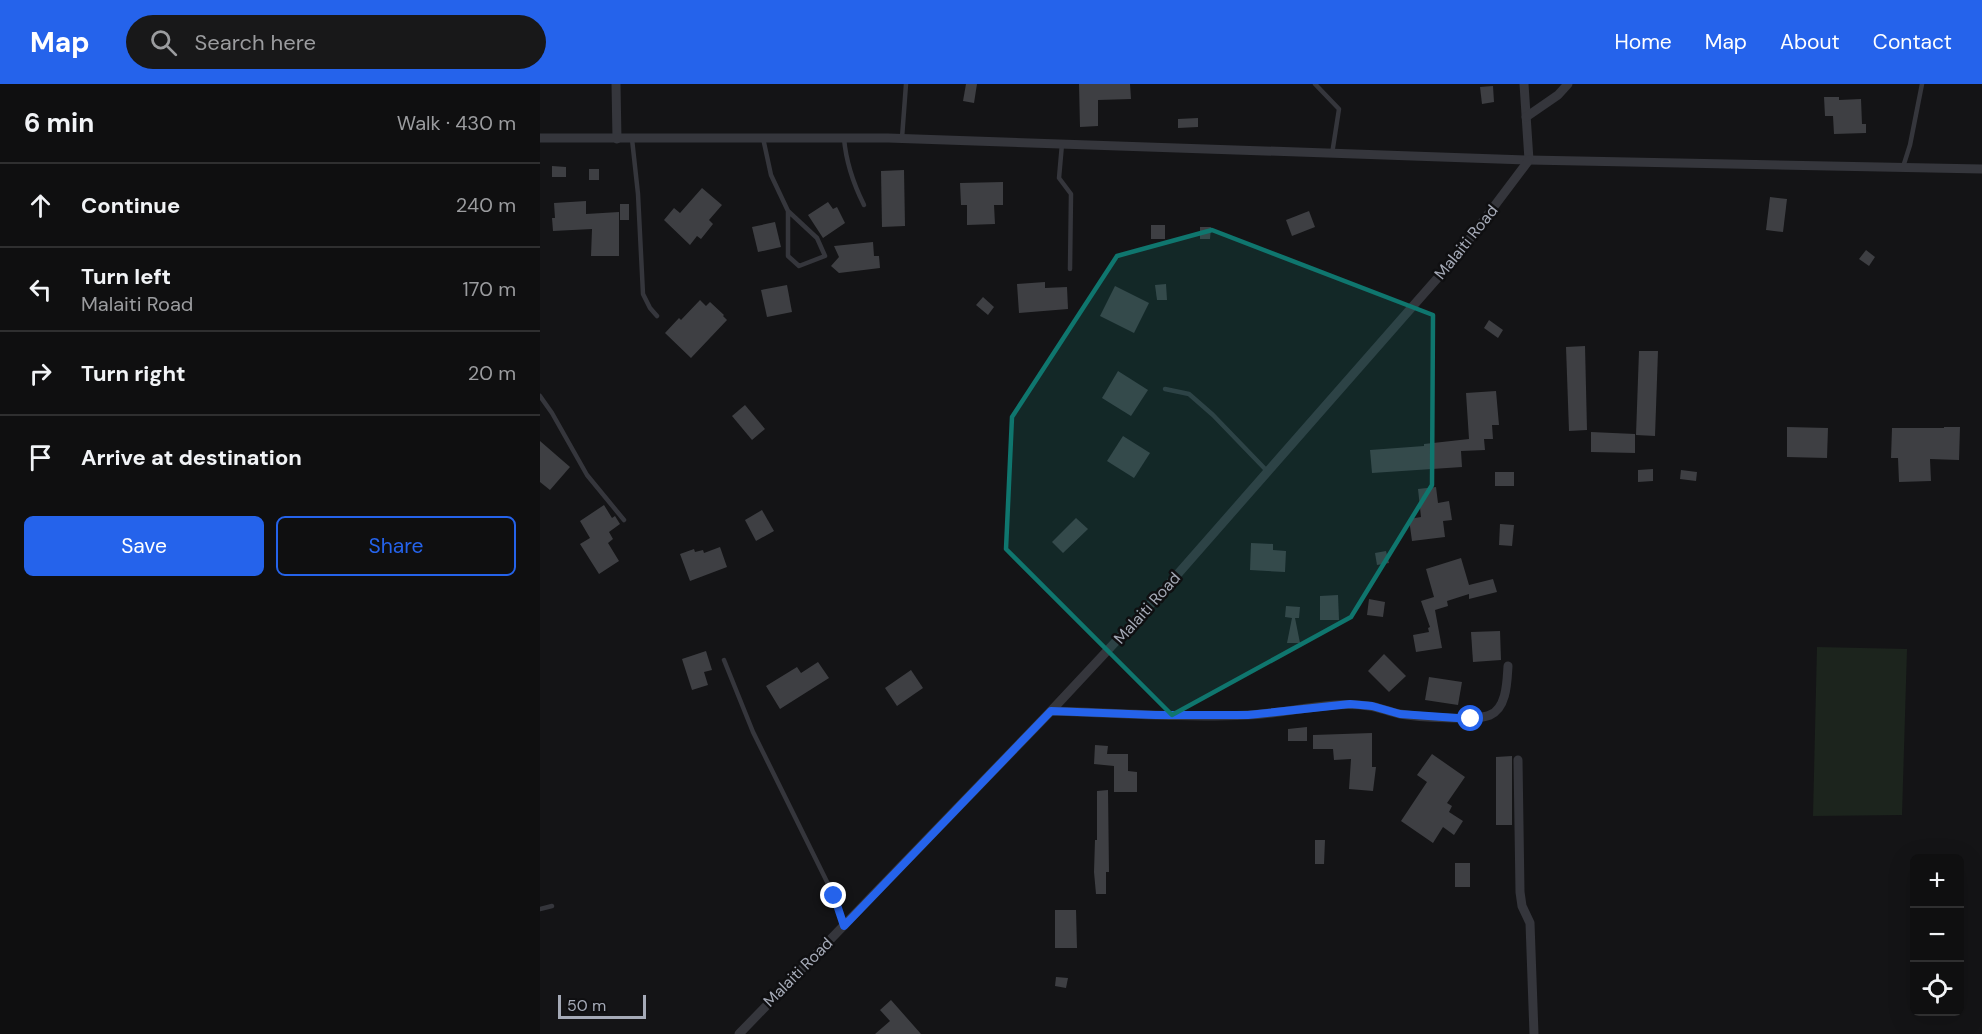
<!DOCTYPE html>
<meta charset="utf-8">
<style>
body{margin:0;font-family:"DM Sans",sans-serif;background:#181819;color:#f1f3f6}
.controls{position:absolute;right:18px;bottom:18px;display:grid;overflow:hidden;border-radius:9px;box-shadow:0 6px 24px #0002}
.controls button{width:54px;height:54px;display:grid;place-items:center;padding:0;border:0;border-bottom:2px solid #2f2f30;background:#0f0f10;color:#f1f3f6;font:30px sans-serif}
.scale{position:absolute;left:18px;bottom:15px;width:88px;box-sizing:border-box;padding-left:6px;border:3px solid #a5aab7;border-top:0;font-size:16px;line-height:21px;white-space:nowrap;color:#a5aab7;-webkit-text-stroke:4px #0f0f11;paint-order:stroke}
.stop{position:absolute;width:18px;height:18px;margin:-14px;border:4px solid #2563eb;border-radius:50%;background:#fff}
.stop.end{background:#2563eb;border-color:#fff;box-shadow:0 2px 6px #0008}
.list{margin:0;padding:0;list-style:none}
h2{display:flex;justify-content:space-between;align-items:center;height:78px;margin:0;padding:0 24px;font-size:26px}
h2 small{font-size:20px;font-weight:400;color:#9b9c9f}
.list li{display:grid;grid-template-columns:39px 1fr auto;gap:18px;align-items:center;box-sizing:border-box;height:84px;padding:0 24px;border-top:2px solid #2f2f30}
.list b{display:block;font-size:22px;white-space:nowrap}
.list p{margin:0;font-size:20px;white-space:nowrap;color:#9b9c9f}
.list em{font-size:20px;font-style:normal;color:#9b9c9f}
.actions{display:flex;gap:12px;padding:18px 24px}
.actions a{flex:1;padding:14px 0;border:2px solid #2563eb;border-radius:9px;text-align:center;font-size:21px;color:#2563eb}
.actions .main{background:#2563eb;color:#fff}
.icon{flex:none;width:33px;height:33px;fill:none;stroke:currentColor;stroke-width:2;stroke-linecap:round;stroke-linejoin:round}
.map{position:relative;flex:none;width:1442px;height:950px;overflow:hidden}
header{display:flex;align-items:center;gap:36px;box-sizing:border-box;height:84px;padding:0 30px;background:#2563eb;color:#fff}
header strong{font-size:28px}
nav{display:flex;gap:33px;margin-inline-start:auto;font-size:21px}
.search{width:420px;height:54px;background:#181819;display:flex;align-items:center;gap:15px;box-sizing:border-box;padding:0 21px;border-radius:33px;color:#9b9c9f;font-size:22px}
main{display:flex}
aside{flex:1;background:#0f0f10}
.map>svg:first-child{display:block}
.green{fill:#1c241d}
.building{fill:#3e3f43}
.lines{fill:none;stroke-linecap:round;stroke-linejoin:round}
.lane{stroke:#35363c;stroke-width:4.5}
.street{stroke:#35363c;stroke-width:9}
.route{stroke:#2563eb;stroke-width:8}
.marked{fill:#0f766e;fill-opacity:0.2;stroke:#0f766e;stroke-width:4.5;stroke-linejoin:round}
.labels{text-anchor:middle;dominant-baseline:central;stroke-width:5;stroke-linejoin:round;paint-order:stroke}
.street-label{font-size:16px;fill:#a5aab7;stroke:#0f0f11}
</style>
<header>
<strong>Map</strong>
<div class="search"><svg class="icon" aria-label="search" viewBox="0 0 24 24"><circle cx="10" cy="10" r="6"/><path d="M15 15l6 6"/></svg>Search here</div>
<nav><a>Home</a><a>Map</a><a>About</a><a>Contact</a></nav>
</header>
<main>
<aside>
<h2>6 min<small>Walk · 430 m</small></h2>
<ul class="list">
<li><svg class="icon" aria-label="ahead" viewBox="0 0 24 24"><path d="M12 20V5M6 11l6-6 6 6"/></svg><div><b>Continue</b></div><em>240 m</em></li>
<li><svg class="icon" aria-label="left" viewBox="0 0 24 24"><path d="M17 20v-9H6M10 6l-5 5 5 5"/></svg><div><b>Turn left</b><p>Malaiti Road</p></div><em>170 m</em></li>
<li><svg class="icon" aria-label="right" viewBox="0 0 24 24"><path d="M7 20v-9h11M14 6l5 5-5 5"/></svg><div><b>Turn right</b></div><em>20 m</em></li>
<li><svg class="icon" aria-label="arrive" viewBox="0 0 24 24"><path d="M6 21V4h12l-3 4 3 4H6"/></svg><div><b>Arrive at destination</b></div></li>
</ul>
<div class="actions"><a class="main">Save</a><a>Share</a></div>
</aside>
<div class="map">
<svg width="1442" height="950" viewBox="0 0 1442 950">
<rect width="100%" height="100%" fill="#141416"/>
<path class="green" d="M1277,563L1367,565L1362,731L1273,732Z"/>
<g class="building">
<path d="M426,0H437L434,19L423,17Z"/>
<path d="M539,0H590L591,15L558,16V42L540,43Z"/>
<path d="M953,2L954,18L942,20L940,3Z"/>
<path d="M1284,13H1299V16L1321,15L1322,40H1326V49L1294,50L1293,32H1285Z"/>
<path d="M658,34V43L638,44V35Z"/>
<path d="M12,82L26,83V93H12Z"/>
<rect x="49" y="85" width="10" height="11"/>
<path d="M364,86L365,142L342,143L341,87Z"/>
<path d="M463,98V121H454L455,140L427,141V121H421L420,99Z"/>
<path d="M162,104L182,121L169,136L173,140L161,155L157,152L150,161L124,136L134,124L140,129Z"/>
<path d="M1230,113L1247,115L1243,148L1226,146Z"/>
<path d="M46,117V130L79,128V172H51L52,145L13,147L12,134H15L14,119Z"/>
<path d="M288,118L293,125L297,123L305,139L283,154L268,131Z"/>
<rect x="80" y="120" width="9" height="16"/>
<path d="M769,127L775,143L752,152L746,136Z"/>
<path d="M235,138L241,163L218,168L212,143Z"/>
<rect x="611" y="141" width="14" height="14"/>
<path d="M660,143H671L670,155H660Z"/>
<path d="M333,158L334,172H339L340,184L299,189L291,182L299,173L294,162Z"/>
<path d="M1326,166L1335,173L1329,182L1319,175Z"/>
<path d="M505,198V204L527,203L528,225L479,229L477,200Z"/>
<path d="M626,200L627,216H617L615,201Z"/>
<path d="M247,201L252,228L227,233L221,206Z"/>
<path d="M575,202L609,219L594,249L560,232Z"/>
<path d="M443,213L454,223L448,231L436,221Z"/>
<path d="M160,216L166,222L170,218L184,231L183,232L187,236L151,274L125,249L139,234L141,236Z"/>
<path d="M949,236L963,246L958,254L944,244Z"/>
<path d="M1045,262L1047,346L1029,347L1026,263Z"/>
<path d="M1099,267H1118L1115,352L1096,351Z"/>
<path d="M578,287L608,306L591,332L562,314Z"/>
<path d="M956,307L959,341H952L953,355H944L945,366L921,367L922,383L832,389L830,366L884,362V360L929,355L926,309Z"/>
<path d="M205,321L225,345L212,356L192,332Z"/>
<path d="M1247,343L1288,344L1287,374L1247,373Z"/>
<path d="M1404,343H1420L1419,376L1390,375L1391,397L1359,398L1358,374H1351L1352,344H1404Z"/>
<path d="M1051,348L1095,350V369L1051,368Z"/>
<path d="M583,352L610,369L594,394L567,377Z"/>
<path d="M0,357L30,383L10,406L0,398Z"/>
<path d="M1113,385V397L1098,398V386Z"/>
<path d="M1141,386L1157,388L1156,397L1140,395Z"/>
<rect x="955" y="388" width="19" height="14"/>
<path d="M896,403L898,419L909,417L912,436L903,437L905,453L872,457L869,435L881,433L878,405Z"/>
<path d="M64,421L72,434L75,432L80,440L69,448L73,455L68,459L79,477L59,490L40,460L50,454L40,437Z"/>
<path d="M222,426L234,447L216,457L205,436Z"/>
<path d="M536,434L548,445L523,469L512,458Z"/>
<path d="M960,440L974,441L972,462L959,461Z"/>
<path d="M711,459L733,460V466L746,467L745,488L710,486Z"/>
<path d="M180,463L187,483L150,497L140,470L154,465L155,468L163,466L164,469Z"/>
<path d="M846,467L849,479L837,481L835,469Z"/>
<path d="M921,474L929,501L953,495L957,508L929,515V510L907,517L908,522L895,526L902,564L876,568L873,551L889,548L888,544L890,543L881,517L894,513L886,485Z"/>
<path d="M798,511L799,536H780V512Z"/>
<path d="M829,515L845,518L843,533L827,531Z"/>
<path d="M746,522L760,523L759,534H755L760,559H747L752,534L745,533Z"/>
<path d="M960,547L961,576L933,578L931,548Z"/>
<path d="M166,567L172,586L164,588L168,601L152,606L142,575Z"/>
<path d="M844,570L866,592L849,608L828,587Z"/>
<path d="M278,578L289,594L240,625L226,602L257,583L261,589Z"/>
<path d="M371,586L383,604L357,622L345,604Z"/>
<path d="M889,593L922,598L918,621L885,616Z"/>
<path d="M767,643V657H748V645Z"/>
<path d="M832,649V683H836L833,707L809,705L811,675L794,676L793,665H773V651Z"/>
<path d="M555,661L568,662L567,670H588V687L597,688V708H574V682L554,680Z"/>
<path d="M892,670L925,693L907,719L912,722L909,728L923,737L914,751L903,743L893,759L861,737L887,698L877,691Z"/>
<path d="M972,672V741H956V673Z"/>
<path d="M568,706L569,788H566V810H556L554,788L555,756H557V707Z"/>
<path d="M775,756H785L784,780H775Z"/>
<rect x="915" y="779" width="15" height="24"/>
<path d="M515,826H536L537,864H515Z"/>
<path d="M516,893L528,894L526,904L515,902Z"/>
<path d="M351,916L381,950H335L350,937L340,926Z"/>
</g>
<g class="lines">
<g class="lane">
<path d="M775,0L799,25L792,70"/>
<path d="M223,54L231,91L248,127L277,154L285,172L259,182L248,172V127"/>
<path d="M304,54C306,79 313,99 324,121"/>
<path d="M362,54L366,0"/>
<path d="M92,55L98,110L103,210L110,224L117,232"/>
<path d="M522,60L519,94L531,110L530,185"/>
<path d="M1363,83L1370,61L1382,0"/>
<path d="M625,305L649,310L673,331L728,388"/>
<path d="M0,312L12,329L47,391L84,436"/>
<path d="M184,576L213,648L294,812L303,841"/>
<path d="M0,825L12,822"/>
</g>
<g class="street">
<path d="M76,0L77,55"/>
<path d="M984,0L989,76"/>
<path d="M986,33L1018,11L1028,0"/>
<path d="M0,54H348L989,76L1442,85"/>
<path d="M511,627C576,629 642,634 707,631C747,630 788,616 829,622C839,623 849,628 860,630C877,633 936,637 950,631C967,624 967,597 968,582"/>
<path d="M978,676L980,808L982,822L990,839L994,950"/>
<path d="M199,950L511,627L622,508L916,173L989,76"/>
</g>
</g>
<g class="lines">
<path class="route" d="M294,812L304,842L511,627L615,631H708L810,620L832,622L860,630L931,635"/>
</g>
<path class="marked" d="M672,146L893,231L892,401L811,533L632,631L466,465L472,333L577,172Z"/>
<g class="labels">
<g class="street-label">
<text transform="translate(926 158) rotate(-51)">Malaiti Road</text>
<text transform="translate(607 524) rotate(-48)">Malaiti Road</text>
<text transform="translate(258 888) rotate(-45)">Malaiti Road</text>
</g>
</g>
</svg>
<div class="controls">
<button>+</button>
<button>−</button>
<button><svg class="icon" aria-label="locate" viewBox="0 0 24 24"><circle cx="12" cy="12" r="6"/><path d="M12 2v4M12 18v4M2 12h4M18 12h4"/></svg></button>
</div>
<div class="scale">50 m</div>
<div class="stop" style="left:931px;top:635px"></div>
<div class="stop end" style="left:294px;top:812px"></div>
</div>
</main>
